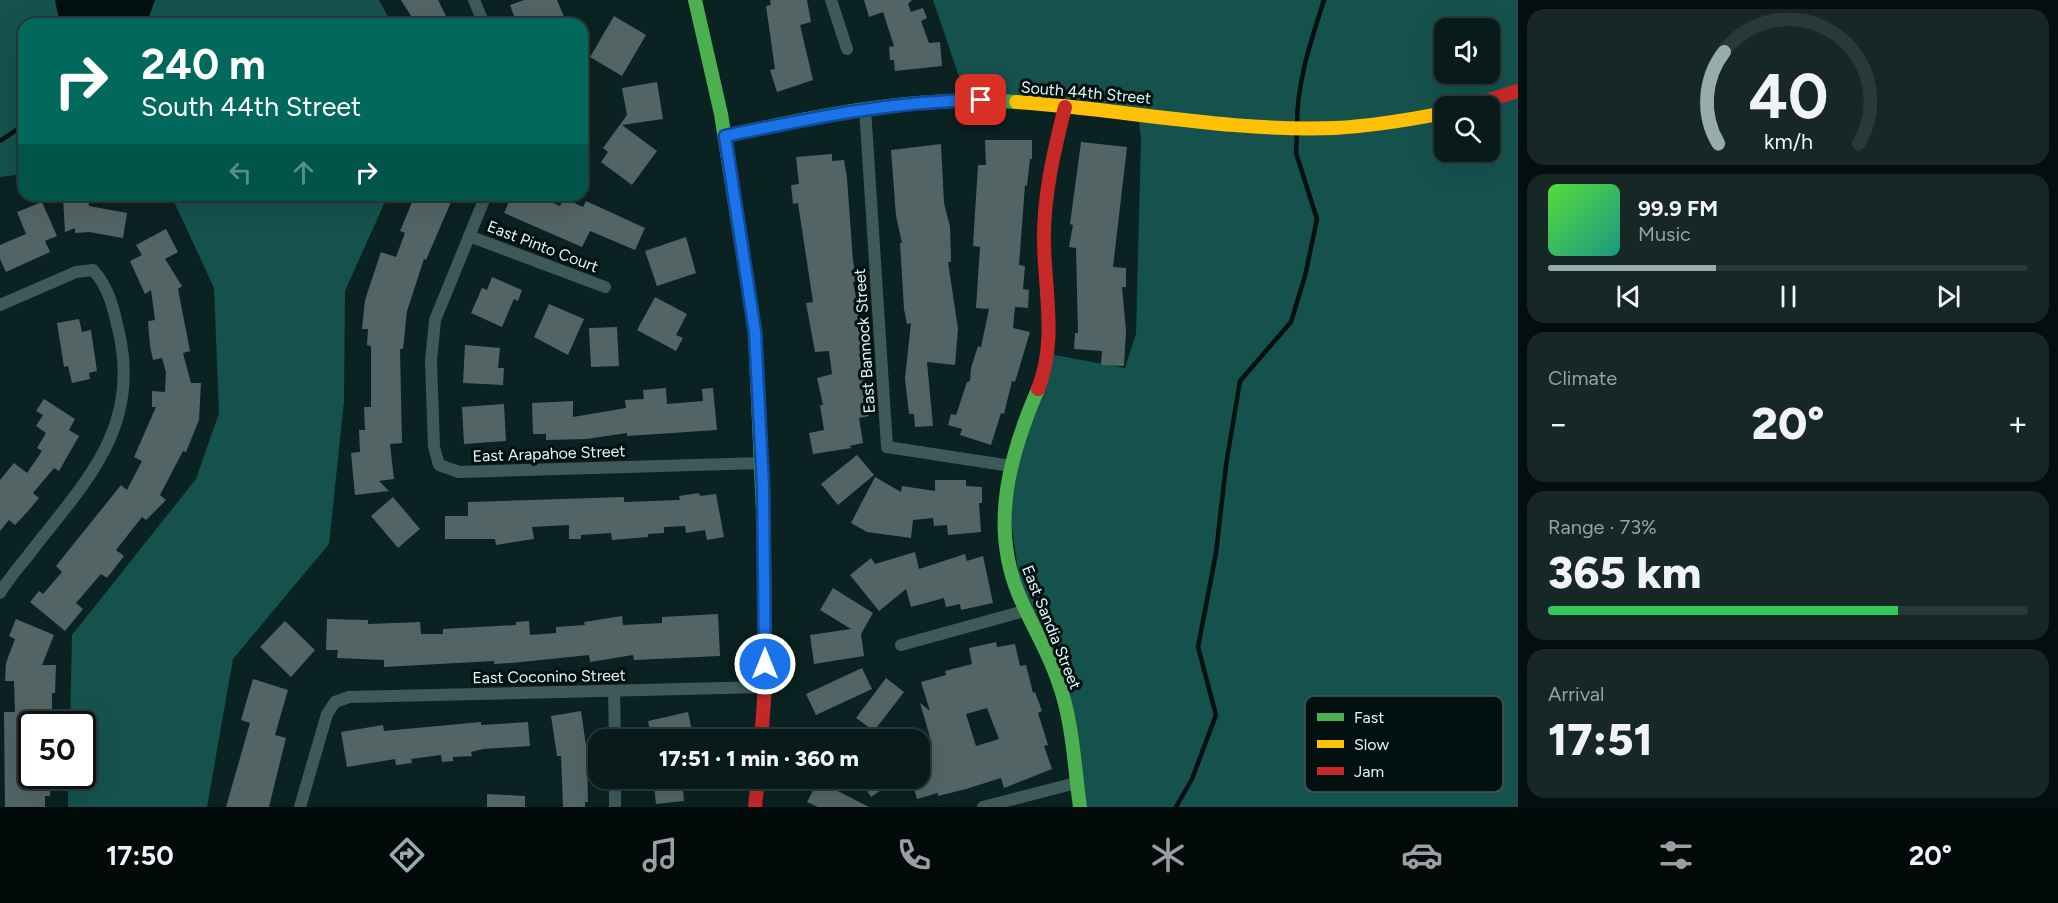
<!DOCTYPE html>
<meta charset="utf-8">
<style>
:root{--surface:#081a19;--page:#162726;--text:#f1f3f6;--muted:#98a1a2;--line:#293838;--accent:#96adab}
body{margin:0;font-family:Figtree,sans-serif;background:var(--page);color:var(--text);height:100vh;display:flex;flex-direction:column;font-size:22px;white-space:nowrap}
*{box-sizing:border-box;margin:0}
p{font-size:20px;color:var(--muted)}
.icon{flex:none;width:33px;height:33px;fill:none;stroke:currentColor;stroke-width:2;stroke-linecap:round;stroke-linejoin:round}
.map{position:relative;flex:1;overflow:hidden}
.details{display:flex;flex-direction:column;gap:9px;padding:9px;background:#040e0e;width:540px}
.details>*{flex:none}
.top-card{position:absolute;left:18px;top:18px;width:570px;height:183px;border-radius:18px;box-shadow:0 6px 24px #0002,0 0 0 2px var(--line);background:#00695c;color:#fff;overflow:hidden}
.buttons{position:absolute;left:1434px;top:18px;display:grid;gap:12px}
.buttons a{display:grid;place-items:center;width:66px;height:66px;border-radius:12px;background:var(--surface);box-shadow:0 6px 24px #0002,0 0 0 2px var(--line);font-size:30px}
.speed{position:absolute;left:18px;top:711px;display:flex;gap:12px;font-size:30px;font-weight:700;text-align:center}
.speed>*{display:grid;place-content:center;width:78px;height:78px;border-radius:50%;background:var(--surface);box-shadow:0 6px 24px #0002,0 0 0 2px var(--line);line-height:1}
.speed .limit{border:3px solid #111;border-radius:9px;background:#fff;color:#111}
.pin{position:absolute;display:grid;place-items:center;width:51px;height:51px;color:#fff;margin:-26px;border-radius:12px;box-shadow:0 3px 9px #0006}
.me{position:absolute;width:66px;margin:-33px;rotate:0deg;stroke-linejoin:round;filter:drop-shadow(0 0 4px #0008)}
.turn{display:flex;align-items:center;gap:21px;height:126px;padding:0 24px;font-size:27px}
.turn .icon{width:78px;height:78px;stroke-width:2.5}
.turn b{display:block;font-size:42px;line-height:51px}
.lanes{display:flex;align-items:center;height:57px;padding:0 24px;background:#0003;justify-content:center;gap:30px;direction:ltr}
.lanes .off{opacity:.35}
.big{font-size:45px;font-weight:800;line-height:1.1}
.details .card{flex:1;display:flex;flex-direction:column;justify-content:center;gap:9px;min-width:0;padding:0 21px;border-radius:18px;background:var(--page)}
.details .dial{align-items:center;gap:0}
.dial svg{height:156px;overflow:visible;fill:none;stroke:var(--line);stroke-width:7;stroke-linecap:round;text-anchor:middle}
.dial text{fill:var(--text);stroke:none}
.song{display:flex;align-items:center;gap:18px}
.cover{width:72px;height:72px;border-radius:9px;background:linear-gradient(135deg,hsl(110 70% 55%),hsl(170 70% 35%))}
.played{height:6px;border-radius:3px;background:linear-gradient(90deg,var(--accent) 35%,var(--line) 35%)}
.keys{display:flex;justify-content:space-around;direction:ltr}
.heat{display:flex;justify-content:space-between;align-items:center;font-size:33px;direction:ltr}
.charge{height:9px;border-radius:4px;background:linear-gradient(90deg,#34c759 73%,var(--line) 0)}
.trip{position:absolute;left:588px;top:729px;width:342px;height:60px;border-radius:18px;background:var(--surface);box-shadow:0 6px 24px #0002,0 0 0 2px var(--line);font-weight:800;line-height:60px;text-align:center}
.tab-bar{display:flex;height:96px;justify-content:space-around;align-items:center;background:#030a0a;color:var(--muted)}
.tab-bar .icon{width:42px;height:42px}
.tab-bar .on{color:var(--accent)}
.tab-bar b{font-size:27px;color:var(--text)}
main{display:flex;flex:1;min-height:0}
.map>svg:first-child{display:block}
</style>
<main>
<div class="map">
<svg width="1518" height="807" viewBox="0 0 1518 807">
<rect width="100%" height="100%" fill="#0a2221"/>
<g fill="#15524e" fill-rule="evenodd">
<path d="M0 0H379L392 24H24V174L0 177Z"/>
<path d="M933 0H1518V807H1080L1069 725 1024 611 1006 487 1049 354 1125 368 1136 334 1141 138 1138 113 967 100ZM1444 28H1490V74H1444ZM1444 106H1490V152H1444Z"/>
<path d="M171 195H388L345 291 344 402 329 544 233 659 207 807H68V776H82V724H70L72 635 196 479 219 413 214 288Z"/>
</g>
<path fill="#021110" d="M55 0H155L149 17 152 24H60Z"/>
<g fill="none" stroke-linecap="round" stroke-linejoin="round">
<g stroke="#021110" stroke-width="4.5">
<path d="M1297 125C1297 81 1311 41 1324 0"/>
<path d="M0 141 24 125"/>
<path d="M1176 807 1192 779 1216 715 1198 647 1216 553 1226 465 1240 381 1291 322 1305 276 1317 219 1296 153 1297 133"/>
</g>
</g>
<g fill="#526564" fill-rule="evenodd">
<path d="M401 0H438L450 24H416Z"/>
<path d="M524 0H557L564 17 547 24H517L510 5Z"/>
<path d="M770 0H807L811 22 800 25 813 80 777 92 770 70 775 69 766 6 771 5Z"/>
<path d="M864 0H912L908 4 911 12 923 8 927 18 921 21 929 43 940 42 942 66 895 71 894 60H890L889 47 894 46 883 12 869 17Z"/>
<path d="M614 16 646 35 622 76 590 57Z"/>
<path d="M657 82 663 119 622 125 657 151 632 185 601 162 608 152 603 148 627 115 622 88Z"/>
<path d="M985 140H1032V159H1030L1027 186 1025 185 1019 265 1025 266 1023 289 1029 290 1028 308 1015 307 1013 328 1030 332 1015 382 1012 381 1004 414 1001 413 991 445 960 435 962 429 948 425 951 414 956 415 967 382 970 381 971 368 978 346 981 347 989 309 976 308 980 247 973 246 978 165H986Z"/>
<path d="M1081 142 1127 147 1113 267 1126 268V287H1122L1126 331 1124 366 1101 365 1102 351 1074 349 1075 333H1078L1076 248 1069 247 1073 225 1070 224Z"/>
<path d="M941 144 944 203 950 227 951 262H948L958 329 955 365 927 362 933 426 915 427 914 414H909L905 378 911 323 907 324 904 309 900 243H902L896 216 891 150Z"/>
<path d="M832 154V161L844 160 847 178 853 261 857 281 853 282 860 316H858L863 353 859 354 866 385H864L869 416 859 418 863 443 849 446 852 448 813 454 809 433 824 430 820 405H823L817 378 832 374 829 351 815 352 806 303 813 302 798 203 793 204 791 185 799 184 796 157Z"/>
<path d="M415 195H454L426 260 424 259 407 311 403 349H400L402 443 390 444 394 479 379 481 389 491 355 495 351 453 360 452 359 430H365L364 407H371V346L367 345 368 329H362L365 300 381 252 396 257 405 233 400 231Z"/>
<path d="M512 195H536L560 206 564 198 583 207 586 201 645 228 635 250 590 231 582 247 504 213Z"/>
<path d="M88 196 89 206 127 213 123 238 89 232 75 233V228L65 232 63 197Z"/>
<path d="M42 202 57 236 45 241 50 252 6 272 0 259V245L26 234 17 212Z"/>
<path d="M166 229 178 252 165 259 182 286 178 289 190 351 183 353 191 383H201L199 420 186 452 183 451 160 495 166 500 146 520 142 517 116 550 124 556 107 578 101 574 76 603 83 609 65 631 30 602 39 591 43 594 62 572 56 566 121 485 127 490 142 461 134 457 156 407H152V391L165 392 166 372 162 358 153 360 150 346 148 321 155 320 151 290 145 294 130 261 142 255 136 245Z"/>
<path d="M686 237 696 273 657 286 645 251Z"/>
<path d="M492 277 522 290 518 301 514 299 502 327 471 313 482 288 487 290Z"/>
<path d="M655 297 687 314 676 335 683 338 676 351 637 330Z"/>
<path d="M549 304 584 319 568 355 534 337Z"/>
<path d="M79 319 82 332 91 330 97 371 89 373 90 379 72 383 68 366 64 367 57 323Z"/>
<path d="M617 327 619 366 591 367 589 328Z"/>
<path d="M465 345 500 348 498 368H504L503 385 463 383Z"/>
<path d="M666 388 667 404 703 401 702 389 713 388 717 430 627 436V433L587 439 546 440V434H533L532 403 573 401V417L626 408 625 400 644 399 643 390Z"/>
<path d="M44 399 75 419 69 430 79 436 59 471 54 468 33 493 39 498 29 510 15 525 9 520 0 531V480L14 463 27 473 42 451 37 448 46 433 36 426 43 415 36 411Z"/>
<path d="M504 404 506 441 464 444 462 407Z"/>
<path d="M857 455 874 475 838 505 821 484Z"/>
<path d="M875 477 901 492 902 486 935 491V480H966V486L982 487V503H979L981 532 948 535 947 525 934 526 933 518 913 520 911 538 867 532 851 523Z"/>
<path d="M699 493 700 496 716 494 724 537 707 540 705 530 686 533 685 526 664 527V533L648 534V537L612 540 611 533 581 535V539H569V525L532 527 534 539 496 545 495 539H445V516H468V502L624 497V502L680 500 679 496Z"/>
<path d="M393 497 420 529 398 548 371 516Z"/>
<path d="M915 552 919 569 965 554 967 561 983 556 993 603 961 610 960 604 946 607 944 598 911 607 906 589 879 611 850 575 871 558 875 564Z"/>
<path d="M833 588 873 613 861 634 864 656 814 664 810 635 851 629 820 610Z"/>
<path d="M718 614 720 656 634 660 633 655 590 662 589 655 512 663 494 664V661L384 667V660L337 658 338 650H326L327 619 368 620V624L420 622 421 634H443V629L516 625V622L529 621 530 635 556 633V627L585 625 584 622 622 616 623 625 662 623V617Z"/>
<path d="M16 619 54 635 42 665H56L55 693H52V724H32V776H50V796H45V807H5L4 712H15L14 681H5L6 663 15 639 9 636Z"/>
<path d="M285 621 315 650 291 677 260 647Z"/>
<path d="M996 642 997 647 1015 644 1020 666 1026 665 1033 693 1035 692 1042 711 1038 713 1048 745 1044 746 1052 769 1004 788 1001 778 966 789 938 796V793L917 799 911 778H920V749L932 744 920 703 930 711 921 682 946 675 945 671 972 664 969 648ZM987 708 999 739 976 746 966 714Z"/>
<path d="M862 668 872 689 816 715 806 694Z"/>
<path d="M886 678 904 692 874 731 856 718Z"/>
<path d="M253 679 288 690 275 735 286 738 269 807H226L250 723 241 720Z"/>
<path d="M581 711 587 752 588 802H585V807H563L561 756H557L551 716Z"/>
<path d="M688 712 694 740H652L648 721Z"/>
<path d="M481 722V725L528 722 530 746 483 749 471 752 472 756 453 757V761L442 762 441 755 411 759 412 763 396 765 395 759 347 767 341 732 383 725 384 731Z"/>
<path d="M653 778H682L684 801 656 804Z"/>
<path d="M859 778H899L871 797Z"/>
<path d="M818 781 869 807H818L807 802Z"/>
<path d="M487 794 525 796V807H487Z"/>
</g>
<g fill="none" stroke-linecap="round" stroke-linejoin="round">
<g stroke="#3d5a59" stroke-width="12">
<path d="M474 0 484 24"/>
<path d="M831 0 847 49"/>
<path d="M865 108 887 447 1011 466"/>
<path d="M486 195 435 320 431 361 434 447 439 465 459 472 762 463"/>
<path d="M469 236 605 287"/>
<path d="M0 305 76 272 93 270C109 287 114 310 119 333 141 429 84 483 30 553 20 566 8 579 0 593"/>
<path d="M901 645 1024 611"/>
<path d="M614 691 615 740"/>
<path d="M615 778V807"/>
<path d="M300 807 327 714 335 702 349 697 765 687"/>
<path d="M983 807 1076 783"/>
</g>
<g stroke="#4caf50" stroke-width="14">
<path d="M695 0 721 114 755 332 764 534"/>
<path d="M725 136C821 115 917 95 1016 102"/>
<path d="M1038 389C1010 454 990 524 1018 593 1030 623 1048 650 1058 681 1073 721 1074 765 1080 807"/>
</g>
<path stroke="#ffc107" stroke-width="14" d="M1016 102C1122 109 1229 132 1335 128 1372 126 1408 120 1444 113"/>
<g stroke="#c62828" stroke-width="14">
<path d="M1470 106 1518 91"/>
<path d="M1038 389C1057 341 1045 294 1044 243 1043 197 1054 151 1065 107"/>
<path d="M761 740 765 687 764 534"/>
<path d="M755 807 758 778"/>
</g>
</g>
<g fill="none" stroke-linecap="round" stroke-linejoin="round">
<g stroke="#114b97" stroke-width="15">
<path id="route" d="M765 664 763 486 755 332 725 136C811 118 892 101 981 100"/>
</g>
<use href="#route" stroke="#1a73e8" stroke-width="10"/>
</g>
<g text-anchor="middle" stroke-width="6" stroke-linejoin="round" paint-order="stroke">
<g font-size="16" fill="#e1f8f6" stroke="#021110">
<text transform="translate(1086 92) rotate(5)" y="6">South 44th Street</text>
<text transform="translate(543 246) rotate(21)" y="6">East Pinto Court</text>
<text transform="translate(864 341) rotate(-94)" y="6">East Bannock Street</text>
<text transform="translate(549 453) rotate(-2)" y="6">East Arapahoe Street</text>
<text transform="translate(1052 627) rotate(68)" y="6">East Sandia Street</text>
<text transform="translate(549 676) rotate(-1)" y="6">East Coconino Street</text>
</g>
</g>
<rect x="1305" y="696" width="198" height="96" rx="9" fill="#021110" stroke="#455655" stroke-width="1.5"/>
<rect x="1317" y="713" width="27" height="8" fill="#4caf50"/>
<rect x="1317" y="740" width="27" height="8" fill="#ffc107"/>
<rect x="1317" y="767" width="27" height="8" fill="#c62828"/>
<g font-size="16" fill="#e1f8f6">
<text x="1354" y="723">Fast</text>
<text x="1354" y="750">Slow</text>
<text x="1354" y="777">Jam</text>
</g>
</svg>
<div class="buttons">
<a><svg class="icon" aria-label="sound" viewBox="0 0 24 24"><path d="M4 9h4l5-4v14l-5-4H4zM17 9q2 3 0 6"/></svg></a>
<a><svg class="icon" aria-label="search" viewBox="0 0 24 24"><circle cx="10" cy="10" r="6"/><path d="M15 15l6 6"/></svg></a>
</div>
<div class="speed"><div class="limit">50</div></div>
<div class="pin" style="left:981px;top:100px;background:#d93025"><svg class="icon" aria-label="arrive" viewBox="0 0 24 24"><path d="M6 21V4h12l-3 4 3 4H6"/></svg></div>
<svg class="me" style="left:765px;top:664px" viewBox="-20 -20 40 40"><circle r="17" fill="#1a73e8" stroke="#fff" stroke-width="3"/><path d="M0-11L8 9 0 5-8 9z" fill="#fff"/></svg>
<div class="trip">17:51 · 1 min · 360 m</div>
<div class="top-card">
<div class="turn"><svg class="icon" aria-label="right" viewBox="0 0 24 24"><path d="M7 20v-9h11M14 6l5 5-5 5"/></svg><div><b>240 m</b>South 44th Street</div></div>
<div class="lanes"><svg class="icon off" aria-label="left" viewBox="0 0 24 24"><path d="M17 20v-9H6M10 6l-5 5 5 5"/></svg><svg class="icon off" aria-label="ahead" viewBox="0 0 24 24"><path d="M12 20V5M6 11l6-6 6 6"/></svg><svg class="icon" aria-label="right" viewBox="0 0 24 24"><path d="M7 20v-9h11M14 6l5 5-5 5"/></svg></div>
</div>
</div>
<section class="details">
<div class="card dial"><svg viewBox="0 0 100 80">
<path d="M14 69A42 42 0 1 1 86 69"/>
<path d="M14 69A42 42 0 0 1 17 22" stroke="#96adab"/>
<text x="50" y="56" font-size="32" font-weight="700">40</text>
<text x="50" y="72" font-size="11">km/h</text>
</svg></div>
<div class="card">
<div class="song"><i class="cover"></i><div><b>99.9 FM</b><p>Music</p></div></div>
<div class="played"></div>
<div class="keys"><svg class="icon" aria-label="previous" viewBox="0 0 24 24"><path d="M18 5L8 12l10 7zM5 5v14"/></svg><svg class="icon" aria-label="pause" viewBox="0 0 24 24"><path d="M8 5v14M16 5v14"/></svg><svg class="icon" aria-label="next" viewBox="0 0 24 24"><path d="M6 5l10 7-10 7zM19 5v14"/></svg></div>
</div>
<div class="card"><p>Climate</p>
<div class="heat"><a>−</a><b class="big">20°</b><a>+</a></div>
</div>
<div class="card"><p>Range · 73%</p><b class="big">365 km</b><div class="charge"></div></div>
<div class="card"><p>Arrival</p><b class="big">17:51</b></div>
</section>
</main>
<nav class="tab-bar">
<b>17:50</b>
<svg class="icon on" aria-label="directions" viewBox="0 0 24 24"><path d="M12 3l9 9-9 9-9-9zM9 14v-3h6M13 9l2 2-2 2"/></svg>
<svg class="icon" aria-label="music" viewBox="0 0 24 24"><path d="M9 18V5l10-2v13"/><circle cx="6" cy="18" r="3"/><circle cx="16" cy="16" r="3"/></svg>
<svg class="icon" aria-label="phone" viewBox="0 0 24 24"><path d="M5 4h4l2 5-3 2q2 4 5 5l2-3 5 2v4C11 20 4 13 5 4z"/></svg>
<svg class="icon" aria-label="climate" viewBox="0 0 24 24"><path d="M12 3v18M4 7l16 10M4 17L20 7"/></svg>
<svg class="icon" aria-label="car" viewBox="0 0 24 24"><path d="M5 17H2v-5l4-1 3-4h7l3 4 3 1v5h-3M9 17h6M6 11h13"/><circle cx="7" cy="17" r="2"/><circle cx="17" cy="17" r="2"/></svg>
<svg class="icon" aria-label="filters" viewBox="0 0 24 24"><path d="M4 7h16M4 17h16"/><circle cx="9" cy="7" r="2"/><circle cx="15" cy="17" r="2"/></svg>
<b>20°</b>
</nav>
